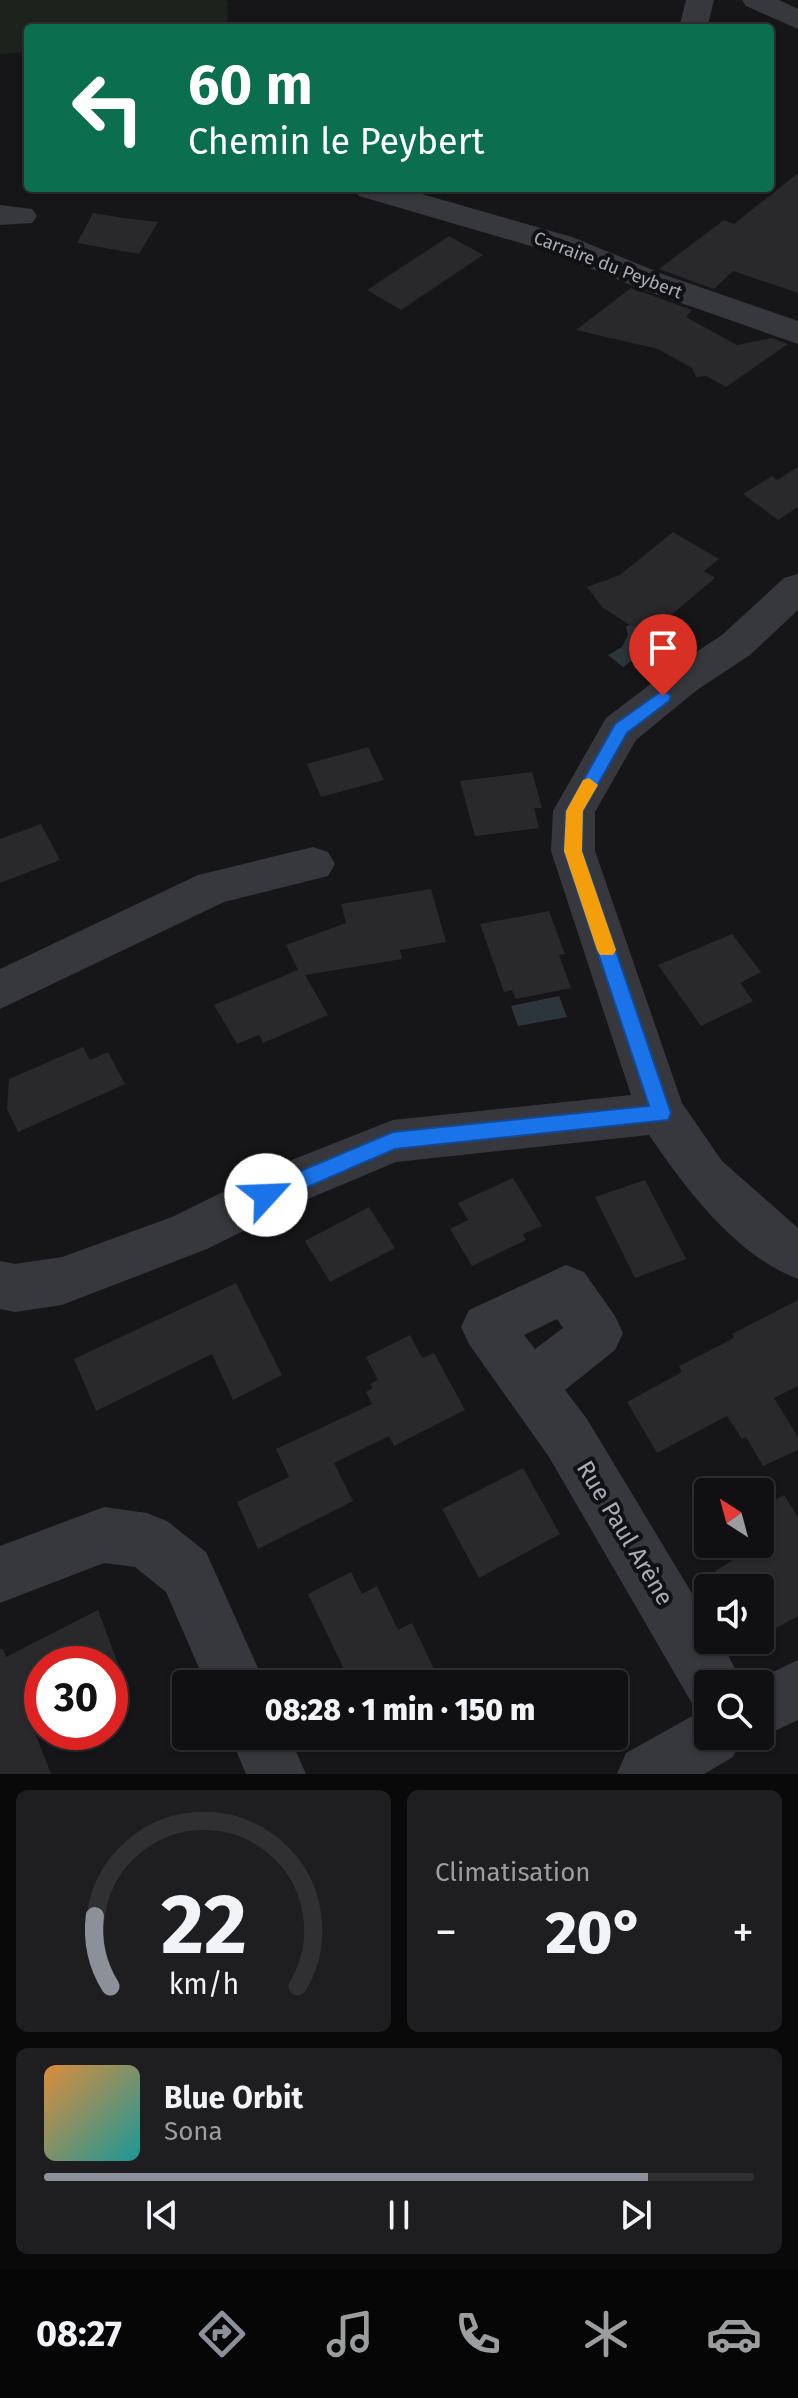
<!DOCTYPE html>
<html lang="fr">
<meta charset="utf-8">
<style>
:root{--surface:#101012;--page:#1e1e20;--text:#f1f3f6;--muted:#9c9d9f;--line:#303032;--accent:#8c9099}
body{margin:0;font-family:"Fira Sans",sans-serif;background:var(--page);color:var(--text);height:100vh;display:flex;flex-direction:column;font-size:30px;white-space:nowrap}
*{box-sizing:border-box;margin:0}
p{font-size:26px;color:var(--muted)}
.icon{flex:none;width:44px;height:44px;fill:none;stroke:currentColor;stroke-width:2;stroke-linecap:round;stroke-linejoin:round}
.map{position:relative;height:1774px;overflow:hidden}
.drawer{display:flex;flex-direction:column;gap:16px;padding:16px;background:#09090a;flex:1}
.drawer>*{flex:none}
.hud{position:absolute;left:24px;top:24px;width:750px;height:168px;border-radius:8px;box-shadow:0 2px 6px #0004,0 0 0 2px var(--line);background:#0b6e4f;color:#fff;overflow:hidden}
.needle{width:52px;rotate:324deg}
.controls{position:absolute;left:694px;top:1478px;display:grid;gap:16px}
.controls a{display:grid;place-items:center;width:80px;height:80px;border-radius:8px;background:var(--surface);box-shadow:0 2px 6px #0004,0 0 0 2px var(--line);font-size:40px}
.speed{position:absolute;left:24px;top:1646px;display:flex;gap:16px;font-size:40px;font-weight:700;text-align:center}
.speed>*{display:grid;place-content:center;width:104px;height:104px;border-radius:50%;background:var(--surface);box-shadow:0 2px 6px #0004,0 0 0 2px var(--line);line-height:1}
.speed .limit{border:12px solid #d22;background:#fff;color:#111}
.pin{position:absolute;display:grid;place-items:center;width:68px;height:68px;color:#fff;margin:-82px -34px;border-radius:50% 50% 50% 0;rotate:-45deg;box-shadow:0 0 8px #0007}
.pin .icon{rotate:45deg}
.me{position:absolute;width:88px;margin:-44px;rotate:65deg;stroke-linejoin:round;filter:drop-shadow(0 0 6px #0008)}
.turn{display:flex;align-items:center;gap:28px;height:168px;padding:0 32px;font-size:36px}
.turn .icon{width:104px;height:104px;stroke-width:2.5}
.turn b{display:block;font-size:56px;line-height:68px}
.big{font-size:60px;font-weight:800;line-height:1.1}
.drawer .widget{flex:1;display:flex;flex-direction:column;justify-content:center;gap:12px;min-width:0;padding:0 28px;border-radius:12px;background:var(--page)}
.drawer .dial{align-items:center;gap:0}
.dial svg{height:208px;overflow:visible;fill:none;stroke:var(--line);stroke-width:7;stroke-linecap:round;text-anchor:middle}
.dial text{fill:var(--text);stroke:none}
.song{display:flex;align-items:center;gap:24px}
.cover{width:96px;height:96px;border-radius:12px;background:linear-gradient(135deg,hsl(30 70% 55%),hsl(180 70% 35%))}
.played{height:8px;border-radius:4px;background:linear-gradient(90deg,var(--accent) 85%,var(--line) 85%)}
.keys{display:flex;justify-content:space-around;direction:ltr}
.heat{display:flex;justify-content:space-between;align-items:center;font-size:44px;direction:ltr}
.drawer .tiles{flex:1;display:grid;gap:16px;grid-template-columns:1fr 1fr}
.widget:last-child{grid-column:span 2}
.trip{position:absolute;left:172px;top:1670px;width:456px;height:80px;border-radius:8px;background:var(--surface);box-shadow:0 2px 6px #0004,0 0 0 2px var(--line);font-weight:800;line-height:80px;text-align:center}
.dock{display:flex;height:128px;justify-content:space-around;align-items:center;background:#060607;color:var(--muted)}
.dock .icon{width:56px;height:56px}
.dock .on{color:var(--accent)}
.dock b{font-size:36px;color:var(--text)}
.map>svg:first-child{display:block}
</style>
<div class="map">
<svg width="798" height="1774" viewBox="0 0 798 1774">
<rect width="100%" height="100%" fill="#161618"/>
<path fill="#1c231d" d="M0 0H224L228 1 227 28H28V52L0 54Z"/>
<g fill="#2c353c">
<path d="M643 623 653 646 623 667 608 655 622 647 628 635 626 626Z"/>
<path d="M559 996 567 1017 518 1026 511 1006Z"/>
</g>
<g fill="#29292c">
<path d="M798 173V293L733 271 714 289 659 269 724 220 734 224Z"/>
<path d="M93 213 123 218 158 222 139 254 77 243Z"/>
<path d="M449 236 483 255 401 310 367 290Z"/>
<path d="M631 288 692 310 686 317 737 345 772 338 788 344 726 387 706 376 696 377 692 368 658 349 576 330Z"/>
<path d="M798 467V507L778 520 743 494 772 476 777 480Z"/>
<path d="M673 532 719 559 704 571 715 578 646 636 602 607 587 587 620 575Z"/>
<path d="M368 747 384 780 321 797 307 764Z"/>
<path d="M532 772 542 808H534L539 828 475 836 460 781Z"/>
<path d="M41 824 60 860 0 883V839Z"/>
<path d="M431 889 446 942 400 950 402 959 305 975 328 1015 263 1043 259 1035 237 1044 214 1005 298 970 286 945 346 923 341 904Z"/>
<path d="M549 911 565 954 559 955 571 988 516 999 512 990 504 992 480 924Z"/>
<path d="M732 934 761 972 740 983 753 1001 701 1026 658 965Z"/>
<path d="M83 1047 90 1060 108 1052 125 1084 18 1132 7 1109 9 1079Z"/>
<path d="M513 1178 542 1226 523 1234 526 1240 472 1266 450 1229 468 1220 458 1203Z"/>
<path d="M645 1180 686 1259 635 1278 595 1197Z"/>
<path d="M369 1207 395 1248 330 1282 305 1241Z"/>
<path d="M236 1283 282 1375 233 1400 212 1354 96 1411 74 1359Z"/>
<path d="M798 1300V1386L774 1398 798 1437V1450L763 1466 746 1437 742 1439 727 1416 657 1453 627 1402 682 1372 679 1366 734 1338 732 1334Z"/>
<path d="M410 1335 422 1358 434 1353 465 1410 394 1446 389 1436 334 1463 353 1501 258 1549 237 1502 289 1477 276 1449 372 1404 366 1392 373 1388 370 1384 378 1380 366 1357Z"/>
<path d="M523 1468 560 1534 479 1578 442 1509Z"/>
<path d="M784 1495 798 1517V1616L760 1637V1588H725L715 1571 732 1561 726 1551 738 1544H760V1507Z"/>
<path d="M351 1572 362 1594 377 1586 398 1630 412 1623 436 1673 416 1684H351L308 1594Z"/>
<path d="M98 1610 118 1664H42V1704L27 1712 51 1774H0V1649H3L6 1657Z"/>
</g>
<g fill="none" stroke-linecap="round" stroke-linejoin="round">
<g fill="#37383d" fill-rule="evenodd">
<path d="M686 0H714L707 28H679Z"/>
<path d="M742 0H779L798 9V29L746 6Z"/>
<path d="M401 188 572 237 665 275 798 321V344L641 289 548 251 359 196 354 189Z"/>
<path d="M0 205 32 209 37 216 32 223 0 225Z"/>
<path d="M798 574V610L750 655 697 690 636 740 595 812V851L682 1103 722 1161 798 1228V1279C735 1255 686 1189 649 1135L396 1162 308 1199 207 1249 62 1305 15 1312 0 1309V1261L15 1264 62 1257 172 1217 274 1167 393 1120 631 1095 551 851 553 811 606 718 669 670 722 635 784 578Z"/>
<path d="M313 847 328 852 335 864 328 876 224 902 0 1009V969L198 875Z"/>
<path d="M566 1265 584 1272 615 1316 623 1333 615 1350 565 1390 587 1419 708 1620V1640H720L743 1684H708V1736H741L733 1757 704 1774H617L626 1753 705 1709 693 1705 549 1457 469 1344 461 1327 469 1310ZM557 1319 563 1328 535 1349 524 1335Z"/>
<path d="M104 1507 147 1513 167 1521 206 1552 265 1684H206L166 1592 135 1567 104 1563 0 1603V1546Z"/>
<path d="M798 1660V1720L760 1738 755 1736H760V1684H748Z"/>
<path d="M230 1736H289L306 1774H246Z"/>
</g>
</g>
<path fill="#1a73e8" stroke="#114b97" stroke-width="2" d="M663 690 671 696 669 701 627 733 583 811 582 851 671 1113 668 1120 395 1149 273 1202 266 1204 258 1202 255 1195 258 1189 393 1132 649 1106 564 851 566 811 615 724Z"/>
<path fill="#f59e0b" d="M589 778 598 785 583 811 582 851 616 950 613 955H600L597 950 564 851 566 811 583 780Z"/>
<g text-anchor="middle" stroke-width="8" stroke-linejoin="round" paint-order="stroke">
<g font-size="18" fill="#a8adb8" stroke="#111113">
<text transform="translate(608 265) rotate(21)" y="6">Carraire du Peybert</text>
</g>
<g font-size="24" fill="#a8adb8" stroke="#111113">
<text transform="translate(625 1533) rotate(59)" y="8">Rue Paul Arène</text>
</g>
</g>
</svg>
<div class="controls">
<a><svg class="needle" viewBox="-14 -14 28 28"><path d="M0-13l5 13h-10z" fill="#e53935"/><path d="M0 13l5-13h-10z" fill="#9c9d9f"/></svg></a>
<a><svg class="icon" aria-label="sound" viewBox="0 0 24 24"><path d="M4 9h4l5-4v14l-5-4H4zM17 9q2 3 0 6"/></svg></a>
<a><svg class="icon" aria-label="search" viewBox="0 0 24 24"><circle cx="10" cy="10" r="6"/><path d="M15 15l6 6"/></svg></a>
</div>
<div class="speed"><div class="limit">30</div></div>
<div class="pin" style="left:663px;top:696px;background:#d93025"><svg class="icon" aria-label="arrive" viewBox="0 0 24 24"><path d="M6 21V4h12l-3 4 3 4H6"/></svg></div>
<svg class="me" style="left:266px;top:1195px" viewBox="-20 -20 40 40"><circle r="19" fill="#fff"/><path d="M0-13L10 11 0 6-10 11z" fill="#1a73e8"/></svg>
<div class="trip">08:28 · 1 min · 150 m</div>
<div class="hud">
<div class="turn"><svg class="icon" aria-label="left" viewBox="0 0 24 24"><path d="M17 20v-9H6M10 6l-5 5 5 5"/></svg><div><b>60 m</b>Chemin le Peybert</div></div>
</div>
</div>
<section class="drawer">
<div class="tiles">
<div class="widget dial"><svg viewBox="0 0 100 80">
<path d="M14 69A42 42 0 1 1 86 69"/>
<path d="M14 69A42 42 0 0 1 8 42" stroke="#8c9099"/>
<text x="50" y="56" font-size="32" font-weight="700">22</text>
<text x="50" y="72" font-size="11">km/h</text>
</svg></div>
<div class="widget"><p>Climatisation</p>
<div class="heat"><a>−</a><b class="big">20°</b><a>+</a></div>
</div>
<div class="widget">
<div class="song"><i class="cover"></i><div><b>Blue Orbit</b><p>Sona</p></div></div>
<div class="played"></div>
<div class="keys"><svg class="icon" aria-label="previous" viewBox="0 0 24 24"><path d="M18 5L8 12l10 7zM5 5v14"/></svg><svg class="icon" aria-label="pause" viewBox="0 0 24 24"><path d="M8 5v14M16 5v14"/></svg><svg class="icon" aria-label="next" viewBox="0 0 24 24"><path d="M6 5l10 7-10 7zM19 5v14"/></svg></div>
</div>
</div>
</section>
<nav class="dock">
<b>08:27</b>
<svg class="icon on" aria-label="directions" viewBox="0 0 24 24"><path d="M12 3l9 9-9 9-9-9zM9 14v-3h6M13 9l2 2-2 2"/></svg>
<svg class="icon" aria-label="music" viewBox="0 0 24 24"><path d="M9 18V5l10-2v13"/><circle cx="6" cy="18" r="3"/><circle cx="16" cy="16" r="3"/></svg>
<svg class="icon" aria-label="phone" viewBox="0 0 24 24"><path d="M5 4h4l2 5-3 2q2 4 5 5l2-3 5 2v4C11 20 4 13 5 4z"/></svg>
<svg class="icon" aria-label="climate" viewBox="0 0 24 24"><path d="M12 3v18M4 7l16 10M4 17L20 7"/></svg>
<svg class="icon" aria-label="car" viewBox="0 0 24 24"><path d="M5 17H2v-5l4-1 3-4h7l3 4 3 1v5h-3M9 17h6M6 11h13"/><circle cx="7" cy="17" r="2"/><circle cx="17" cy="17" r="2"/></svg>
</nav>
